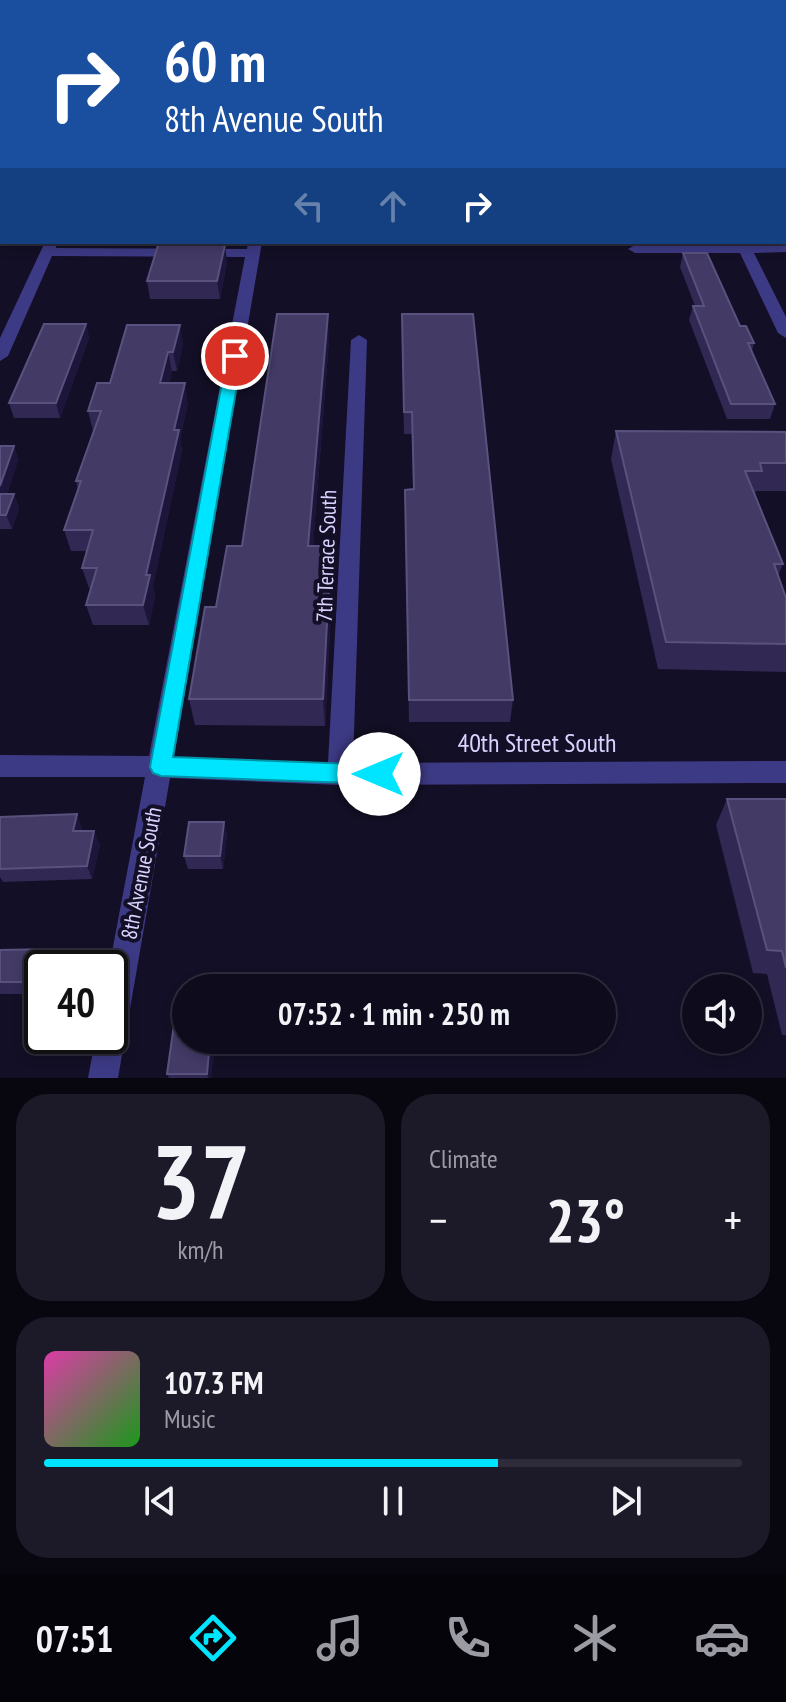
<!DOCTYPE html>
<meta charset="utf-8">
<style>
:root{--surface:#0e0b1c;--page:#1c1929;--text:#f1f3f6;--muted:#9b9ba3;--line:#2e2b3b;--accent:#00e5ff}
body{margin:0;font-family:"PT Sans Narrow",sans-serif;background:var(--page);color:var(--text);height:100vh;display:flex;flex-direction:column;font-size:30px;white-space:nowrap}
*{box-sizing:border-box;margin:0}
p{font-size:26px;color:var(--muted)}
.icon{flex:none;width:44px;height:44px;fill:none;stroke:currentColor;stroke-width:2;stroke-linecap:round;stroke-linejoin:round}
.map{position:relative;height:1078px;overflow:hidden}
.side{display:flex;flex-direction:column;gap:16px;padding:16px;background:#08060f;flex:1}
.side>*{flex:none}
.guide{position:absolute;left:0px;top:0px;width:786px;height:244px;box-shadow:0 4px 12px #0003,0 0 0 2px var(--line);background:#1a4fa0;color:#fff;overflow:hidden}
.tools{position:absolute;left:682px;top:974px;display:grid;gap:16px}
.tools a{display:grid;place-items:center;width:80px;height:80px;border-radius:50%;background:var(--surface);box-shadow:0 4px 12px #0003,0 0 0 2px var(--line);font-size:40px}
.speed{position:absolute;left:24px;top:950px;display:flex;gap:16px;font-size:40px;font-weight:700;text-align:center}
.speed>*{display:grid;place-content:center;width:104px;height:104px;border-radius:50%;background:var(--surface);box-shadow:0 4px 12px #0003,0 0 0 2px var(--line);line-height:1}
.speed .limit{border:4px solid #111;border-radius:12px;background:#fff;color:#111}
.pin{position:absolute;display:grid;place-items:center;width:68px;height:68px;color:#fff;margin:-34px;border:4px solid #fff;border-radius:50%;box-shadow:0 2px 8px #0007}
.me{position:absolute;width:88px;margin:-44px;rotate:270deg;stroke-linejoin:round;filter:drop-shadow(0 0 6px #0008)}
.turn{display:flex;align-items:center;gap:28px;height:168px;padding:0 32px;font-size:36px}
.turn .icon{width:104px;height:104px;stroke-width:2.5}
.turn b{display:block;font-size:56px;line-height:68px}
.lanes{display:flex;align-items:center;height:76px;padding:0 32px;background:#0003;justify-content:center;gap:40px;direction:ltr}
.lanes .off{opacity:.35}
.big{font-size:60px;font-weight:600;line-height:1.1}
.side .widget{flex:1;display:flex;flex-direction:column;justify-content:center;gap:12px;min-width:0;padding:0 28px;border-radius:32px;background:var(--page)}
.side .dial{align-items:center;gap:0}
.dial b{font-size:104px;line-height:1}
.song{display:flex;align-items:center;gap:24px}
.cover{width:96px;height:96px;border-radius:12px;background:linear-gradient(135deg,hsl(320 70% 55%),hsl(120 70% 35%))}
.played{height:8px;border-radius:4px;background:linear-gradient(90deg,var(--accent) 65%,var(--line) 65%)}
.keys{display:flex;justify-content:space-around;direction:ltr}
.heat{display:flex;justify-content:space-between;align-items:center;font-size:44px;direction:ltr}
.side .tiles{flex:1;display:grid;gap:16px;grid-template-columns:1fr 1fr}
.widget:last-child{grid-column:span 2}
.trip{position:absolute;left:172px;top:974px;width:444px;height:80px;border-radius:40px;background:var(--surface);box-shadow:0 4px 12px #0003,0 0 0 2px var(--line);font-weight:600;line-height:80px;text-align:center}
.menu{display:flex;height:128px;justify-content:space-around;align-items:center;background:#06040b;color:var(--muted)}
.menu .icon{width:56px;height:56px}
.menu .on{color:var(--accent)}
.menu b{font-size:36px;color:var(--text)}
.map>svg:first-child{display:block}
</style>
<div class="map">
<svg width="786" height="1078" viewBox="0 0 786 1078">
<rect width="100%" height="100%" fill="#130f26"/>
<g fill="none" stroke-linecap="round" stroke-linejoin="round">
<g fill="#3d3a85" fill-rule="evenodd">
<rect x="19" y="0" width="10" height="2"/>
<rect x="157" y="0" width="10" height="2"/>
<path d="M293 0H303L304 2H294Z"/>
<path d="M620 0H630L631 2H621Z"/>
<path d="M765 0H775L777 2H767Z"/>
<path d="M784 14 786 15V23L784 22Z"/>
<path d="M0 37H2L0 46Z"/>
<rect x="784" y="116" width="2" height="8"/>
<path d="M248 242H262L174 757 328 763 351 340 359 335 367 340 353 763 786 761V783L340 785 170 778 118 1078H88L96 1036H110L109 968 145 777H0V755L149 756 245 257 52 256 8 356 0 361V338L45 242H57L56 248 247 249Z"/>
<path d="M735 242 786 244V252L754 253 786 317V338L778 333 740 253H635L628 249 635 245Z"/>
</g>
</g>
<g fill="#312854">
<path d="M784 41 786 44V107H784Z"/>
<path d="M784 153 786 157V178H784Z"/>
<path d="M784 185 786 188V234H784Z"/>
<path d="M159 242H222V245L227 262 220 299H150L147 281Z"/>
<path d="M683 253 754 343 752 351 775 404 770 419H727L689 320 693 306H695L680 267Z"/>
<path d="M86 324 89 338 60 418H14L9 403Z"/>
<path d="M402 336 513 700 510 722H409L405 490 413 489 412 434H404Z"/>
<path d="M329 340 313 546 333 573 325 726 195 725 189 699 216 607Z"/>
<path d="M183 344 177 371H172L169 383 188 403 180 439 182 450 153 586 155 596 149 625H93L86 605 91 588H89L82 568 88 551H71L64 530 78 489 76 481 94 431H93L88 411 110 383Z"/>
<path d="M616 431 786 432V491H756L755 494 783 564 778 576 786 598V672L658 669 611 459Z"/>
<path d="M0 446H14L18 460 7 494H14L19 509 12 529H0Z"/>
<path d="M727 799H786V1035H782L767 974 753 973 716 825Z"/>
<path d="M0 817 82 828V831L100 844 92 879 3 882 0 877Z"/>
<path d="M224 822 227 835 223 869H188L184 856Z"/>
<path d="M0 950 57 961 56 968H42V994H0Z"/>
<path d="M176 1010 211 1078H169L167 1074Z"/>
</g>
<g fill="#1d163a">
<path d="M225 245 227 262 220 299 217 281Z"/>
<path d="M328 314 329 340 311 573 308 546Z"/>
<path d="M86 324 89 338 60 418 56 403Z"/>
<path d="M180 325 183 344 177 371 173 352Z"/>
<path d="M168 352 172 371 164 403 160 383Z"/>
<path d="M185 383 188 403 180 439 182 450 153 586 155 596 149 625 143 605 146 575 174 430Z"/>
<path d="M14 446 18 460 3 509 0 502V486Z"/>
<path d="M14 494 19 509 12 529 6 515Z"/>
<path d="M331 546 333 573 325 726 323 699Z"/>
<path d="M77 814 82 828 78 844 73 831Z"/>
<path d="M224 822 227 835 223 869 220 856Z"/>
<path d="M94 831 100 844 92 879 87 866Z"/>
<path d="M50 949 57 961 56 968H46Z"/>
<path d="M210 1040H216L211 1078H208L207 1074Z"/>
</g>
<g fill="#433a66" stroke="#5a527e" stroke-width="2">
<path d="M49 0H70L69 2H48Z"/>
<path d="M121 0H142L141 2H120Z"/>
<path d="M569 0H599L600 2H570Z"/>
<path d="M659 0H753L755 2H660Z"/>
<path d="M784 41 786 44V94L784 91Z"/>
<path d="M2 71V101H0V74Z"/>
<path d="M2 119V139H0V120Z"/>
<path d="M784 153 786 157V165H784Z"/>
<path d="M784 185 786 188V218L784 215Z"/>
<path d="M159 242H216L215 245H225L217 281H147Z"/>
<path d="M683 253H707L740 326H746L754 343H748L775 404H731L693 306H704Z"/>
<path d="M277 314H328L308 546H331L323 699H189L205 607H216L227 546H242Z"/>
<path d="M402 314H473L513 700H409L405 490 414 489 412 412H404Z"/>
<path d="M44 324H86L56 403H9Z"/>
<path d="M127 325H180L173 352H168L160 383H185L174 430H179L146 575H150L143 605H86L97 568H82L93 530H64L81 481H76L101 411H88L97 383H110Z"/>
<path d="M616 431 786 432V463H760L762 471H745L783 564H774L786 598V644L666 642Z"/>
<path d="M0 446H14L0 486Z"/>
<path d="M0 494H14L6 515H0Z"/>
<path d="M727 799H786V968L782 951 767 950Z"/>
<path d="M77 814 73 831H94L87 866 0 869V817Z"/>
<path d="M189 822H224L220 856H184Z"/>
<path d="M50 949 46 968H42V982H0V950Z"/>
<path d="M176 1010H186V1040H210L207 1074H167Z"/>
</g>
<path fill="#00e5ff" stroke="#0095a6" stroke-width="2" d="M235 351 242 356 173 757 379 765 387 768 390 774 387 781 379 784 161 776 153 773 150 767 227 356Z"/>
<g text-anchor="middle" stroke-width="8" stroke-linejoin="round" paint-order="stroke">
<g font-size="22" fill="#d9d4ff" stroke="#130f26">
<text transform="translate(326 556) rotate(-88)" y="8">7th Terrace South</text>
<text transform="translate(141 873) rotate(-79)" y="8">8th Avenue South</text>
</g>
<g font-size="26" fill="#d9d4ff" stroke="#130f26">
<text x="537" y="752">40th Street South</text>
</g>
</g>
</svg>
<div class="tools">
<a><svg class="icon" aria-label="sound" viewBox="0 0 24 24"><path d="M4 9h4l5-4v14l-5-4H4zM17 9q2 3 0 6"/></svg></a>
</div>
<div class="speed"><div class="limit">40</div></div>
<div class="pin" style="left:235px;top:356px;background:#d93025"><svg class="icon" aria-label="arrive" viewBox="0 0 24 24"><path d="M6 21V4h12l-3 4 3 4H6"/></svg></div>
<svg class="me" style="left:379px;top:774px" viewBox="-20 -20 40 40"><circle r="19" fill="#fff"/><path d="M0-13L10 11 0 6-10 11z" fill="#00e5ff"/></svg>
<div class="trip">07:52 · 1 min · 250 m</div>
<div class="guide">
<div class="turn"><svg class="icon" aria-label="right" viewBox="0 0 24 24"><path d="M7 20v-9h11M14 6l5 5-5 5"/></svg><div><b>60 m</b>8th Avenue South</div></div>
<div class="lanes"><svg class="icon off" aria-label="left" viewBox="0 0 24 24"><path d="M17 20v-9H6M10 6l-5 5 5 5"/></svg><svg class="icon off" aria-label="ahead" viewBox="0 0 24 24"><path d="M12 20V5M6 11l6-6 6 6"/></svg><svg class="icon" aria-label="right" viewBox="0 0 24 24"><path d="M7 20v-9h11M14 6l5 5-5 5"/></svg></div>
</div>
</div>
<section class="side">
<div class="tiles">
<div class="widget dial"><b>37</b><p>km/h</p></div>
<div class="widget"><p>Climate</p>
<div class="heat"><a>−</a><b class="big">23°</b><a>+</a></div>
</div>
<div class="widget">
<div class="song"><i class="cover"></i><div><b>107.3 FM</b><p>Music</p></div></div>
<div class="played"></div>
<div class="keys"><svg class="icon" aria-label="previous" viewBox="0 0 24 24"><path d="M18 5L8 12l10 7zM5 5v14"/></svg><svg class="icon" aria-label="pause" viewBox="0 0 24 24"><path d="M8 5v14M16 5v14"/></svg><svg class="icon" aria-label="next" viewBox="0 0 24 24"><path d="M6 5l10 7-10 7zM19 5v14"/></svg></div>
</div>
</div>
</section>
<nav class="menu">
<b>07:51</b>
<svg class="icon on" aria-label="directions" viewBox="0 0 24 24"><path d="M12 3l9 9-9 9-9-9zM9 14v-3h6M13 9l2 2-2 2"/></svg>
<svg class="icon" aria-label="music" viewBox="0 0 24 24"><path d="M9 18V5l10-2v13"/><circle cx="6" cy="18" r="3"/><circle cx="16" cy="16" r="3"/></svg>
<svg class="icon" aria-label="phone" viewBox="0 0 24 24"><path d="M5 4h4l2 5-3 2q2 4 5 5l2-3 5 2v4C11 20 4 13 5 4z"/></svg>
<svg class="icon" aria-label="climate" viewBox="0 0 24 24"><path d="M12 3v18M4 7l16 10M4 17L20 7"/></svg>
<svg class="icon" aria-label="car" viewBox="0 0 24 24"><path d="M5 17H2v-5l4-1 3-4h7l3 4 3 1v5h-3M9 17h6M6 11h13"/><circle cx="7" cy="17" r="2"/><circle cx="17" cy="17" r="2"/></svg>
</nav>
